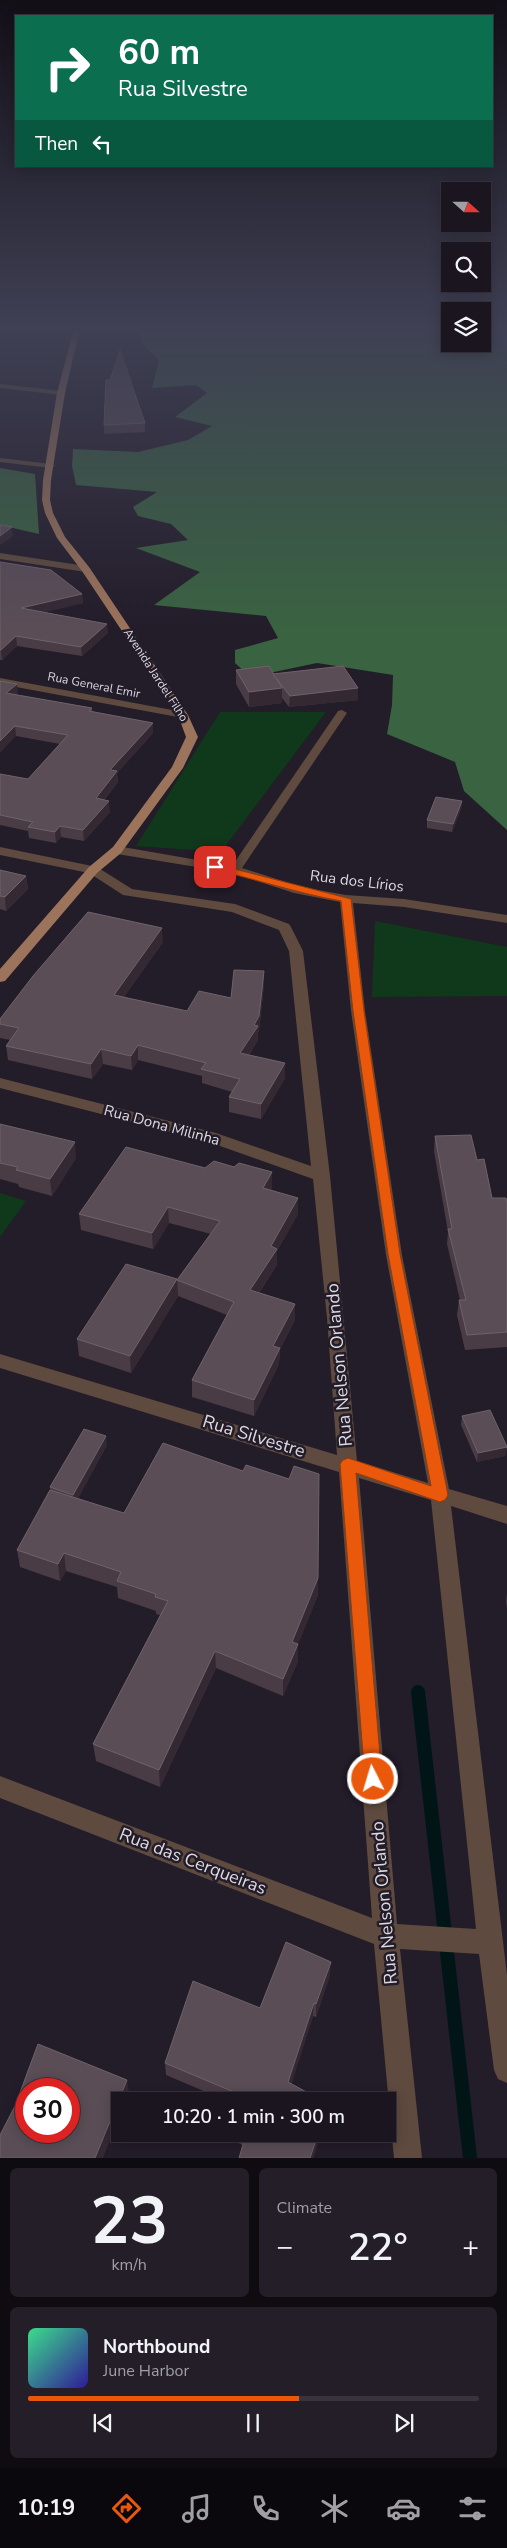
<!DOCTYPE html>
<meta charset="utf-8">
<style>
:root{--surface:#1a151f;--page:#231e28;--text:#f1f3f6;--muted:#9f9fa4;--line:#38343d;--accent:#ea580c}
body{margin:0;font-family:"Nunito Sans",sans-serif;background:var(--page);color:var(--text);height:100vh;display:flex;flex-direction:column;font-size:19px;white-space:nowrap}
*{box-sizing:border-box;margin:0}
p{font-size:16px;color:var(--muted)}
.icon{flex:none;width:28px;height:28px;fill:none;stroke:currentColor;stroke-width:2;stroke-linecap:round;stroke-linejoin:round}
.map{position:relative;height:2158px;overflow:hidden}
.drawer{display:flex;flex-direction:column;gap:10px;padding:10px;background:#0e0c11;flex:1}
.drawer>*{flex:none}
.banner{position:absolute;left:15px;top:15px;width:478px;height:152px;border-radius:0px;box-shadow:0 2px 12px #0003,0 0 0 1px var(--line);background:#0b6e4f;color:#fff;overflow:hidden}
.needle{width:32px;rotate:111deg}
.controls{position:absolute;left:441px;top:182px;display:grid;gap:10px}
.controls a{display:grid;place-items:center;width:50px;height:50px;border-radius:0px;background:var(--surface);box-shadow:0 2px 12px #0003,0 0 0 1px var(--line);font-size:25px}
.speed{position:absolute;left:15px;top:2078px;display:flex;gap:10px;font-size:25px;font-weight:700;text-align:center}
.speed>*{display:grid;place-content:center;width:65px;height:65px;border-radius:50%;background:var(--surface);box-shadow:0 2px 12px #0003,0 0 0 1px var(--line);line-height:1}
.speed .limit{border:8px solid #d22;background:#fff;color:#111}
.pin{position:absolute;display:grid;place-items:center;width:42px;height:42px;color:#fff;margin:-21px;border-radius:10px;box-shadow:0 2px 8px #0006}
.me{position:absolute;width:55px;margin:-28px;rotate:355deg;stroke-linejoin:round;filter:drop-shadow(0 0 4px #0008)}
.turn{display:flex;align-items:center;gap:18px;height:105px;padding:0 20px;font-size:22px}
.turn .icon{width:65px;height:65px;stroke-width:2.5}
.turn b{display:block;font-size:35px;line-height:42px}
.then{display:flex;align-items:center;height:48px;padding:0 20px;background:#0003;gap:10px;font-size:19px}
.big{font-size:38px;font-weight:600;line-height:1.1}
.drawer .widget{flex:1;display:flex;flex-direction:column;justify-content:center;gap:8px;min-width:0;padding:0 18px;border-radius:8px;background:var(--page)}
.drawer .dial{align-items:center;gap:0}
.dial b{font-size:65px;line-height:1}
.song{display:flex;align-items:center;gap:15px}
.cover{width:60px;height:60px;border-radius:8px;background:linear-gradient(135deg,hsl(150 70% 55%),hsl(250 70% 35%))}
.played{height:5px;border-radius:2px;background:linear-gradient(90deg,var(--accent) 60%,var(--line) 60%)}
.keys{display:flex;justify-content:space-around;direction:ltr}
.heat{display:flex;justify-content:space-between;align-items:center;font-size:28px;direction:ltr}
.drawer .tiles{flex:1;display:grid;gap:10px;grid-template-columns:1fr 1fr}
.widget:last-child{grid-column:span 2}
.trip{position:absolute;left:111px;top:2092px;width:285px;height:50px;border-radius:0px;background:var(--surface);box-shadow:0 2px 12px #0003,0 0 0 1px var(--line);font-weight:600;line-height:50px;text-align:center}
.menu{display:flex;height:80px;justify-content:space-around;align-items:center;background:#0a080c;color:var(--muted)}
.menu .icon{width:35px;height:35px}
.menu .active{color:var(--accent)}
.menu b{font-size:22px;color:var(--text)}
.map>svg:first-child{display:block}
</style>
<div class="map">
<svg width="507" height="2158" viewBox="0 0 507 2158">
<rect width="100%" height="100%" fill="#231c29"/>
<g fill="#10391b">
<path d="M220 712H326L221 852 136 846Z"/>
<path d="M375 921 507 947V996L372 997Z"/>
<path d="M0 1193 26 1201 0 1237Z"/>
</g>
<g fill="#396341">
<path d="M93 328H450V344H482L483 328H507V830L464 791 455 762 387 734 392 705 393 675 317 663 274 672 248 675 235 663V650L278 638 266 616 154 605 200 572 136 548 188 540 171 524 138 516 133 507 157 492 76 485 72 466 73 449 138 452 188 440 212 426 175 417 207 393 196 385 152 388 159 360 144 346 138 333Z"/>
<path d="M0 468 35 474 39 534 0 525Z"/>
</g>
<g fill="none" stroke-linecap="round" stroke-linejoin="round">
<path stroke="#011517" stroke-width="14" d="M418 1692 470 2158"/>
<g fill="#5e4a3e" fill-rule="evenodd">
<path d="M24 328H47L80 333 77 335Z"/>
<path d="M0 384 61 391 65 393 61 395 0 388Z"/>
<path d="M0 458 51 464 55 466 51 468 0 462Z"/>
<path d="M0 553 86 566 91 569 86 572 0 559Z"/>
<path d="M0 678 183 712 188 715 183 718 0 684Z"/>
<path d="M342 710 347 713 242 868 301 887 346 895 404 899 507 915V923L404 907 353 903 365 1011 402 1255 449 1489 507 1506V1524L451 1506 507 1975V2083L498 2079 494 2070 479 1954 400 1949 422 2158H394L374 1944 0 1798V1776L372 1918 339 1472 0 1368V1354L337 1455 327 1318 313 1179 206 1141 0 1088V1078L216 1133 311 1166 289 951 279 930 232 912 123 895 89 873 0 855V847L97 867 132 889 235 904 289 924 291 927 303 951 330 1176 357 1461 428 1483 386 1255 351 1011 340 902 294 893 233 873 117 854 111 850 117 846 232 866 338 711ZM359 1478 431 1500 476 1929 397 1924Z"/>
</g>
<path fill="#9c735b" fill-rule="evenodd" d="M74 328H80L65 393 51 480 50 500 53 513 65 537 89 567 188 715 198 737 183 768 121 853 97 873 5 981 0 982V969L89 867 113 847 172 767 186 737 178 715 82 571 57 538 45 513 42 500 43 480 57 393Z"/>
</g>
<g fill="#4a3c45">
<path d="M145 423V432L104 434V425Z"/>
<path d="M0 560V562L82 594 83 603 44 612 108 633 82 656 17 646 2 660H0Z"/>
<path d="M236 670 273 674 358 688V700L289 707 282 698V703L249 707 236 684Z"/>
<path d="M0 681 18 694 16 695 92 708V712L153 723V733L117 773 118 782 104 800 110 812 84 841 61 837 56 843 29 838 28 831 0 825V774L28 779 60 744 16 736Z"/>
<path d="M462 801 461 809 452 832 427 828V820Z"/>
<path d="M0 870 26 876 28 889 6 911 0 909Z"/>
<path d="M163 942 124 997 187 1011 231 998 264 985 259 1031 258 1033V1040L249 1055 285 1063V1078L261 1119 229 1112V1097L232 1092 202 1083V1076L138 1060 132 1070 103 1064 92 1079 8 1060 6 1046 10 1040 0 1038V1019Z"/>
<path d="M0 1124 76 1158 52 1196 19 1187 18 1184 0 1179Z"/>
<path d="M435 1136 477 1160 492 1198 507 1202V1347L465 1350 457 1315 459 1300H460L447 1244 448 1232 434 1151Z"/>
<path d="M234 1167 272 1172V1188L271 1190 298 1198V1214L277 1251V1265L259 1293 295 1304V1320L280 1349 279 1364 254 1416 192 1397V1380L227 1315 178 1296 131 1373 79 1356 77 1339 177 1280 211 1234 169 1223 153 1249 81 1230 79 1214 205 1168Z"/>
<path d="M462 1416 507 1447 505 1456 477 1462 461 1425Z"/>
<path d="M107 1445 78 1498 318 1595 298 1644V1661L283 1696 216 1668 160 1787 96 1761 93 1744 160 1615 156 1614V1611L118 1598 117 1587 66 1571 60 1581 20 1567 17 1550 50 1490V1487Z"/>
<path d="M507 1593V1609L506 1601Z"/>
<path d="M330 1975 316 2017 313 2016 291 2084 323 2101H227L166 2075 165 2063 260 2008Z"/>
<path d="M229 2134H321L313 2158 243 2145 230 2140Z"/>
</g>
<g fill="#342833">
<path d="M12 527 13 536 0 545V536Z"/>
<path d="M82 594 83 603 22 618 21 608Z"/>
<path d="M107 624 108 633 82 656 81 647Z"/>
<path d="M16 636 17 646 2 660 1 650Z"/>
<path d="M17 684 18 694 7 703 6 693Z"/>
<path d="M282 688V703L249 707V692Z"/>
<path d="M358 688V700L289 707 290 696Z"/>
<path d="M153 723V733L117 773 118 782 96 809V798L110 770Z"/>
<path d="M15 726 16 736 0 753V741Z"/>
<path d="M109 801 110 812 84 841 83 830Z"/>
<path d="M462 801 461 809 452 832 453 824Z"/>
<path d="M60 826 61 837 56 843 55 832Z"/>
<path d="M26 876 28 889 6 911 5 897Z"/>
<path d="M162 928 163 942 115 1010 114 995Z"/>
<path d="M264 971V985L259 1031 258 1033V1040L240 1068V1053L254 1025Z"/>
<path d="M138 1045V1060L132 1070 131 1056Z"/>
<path d="M101 1049 103 1064 92 1079 91 1064Z"/>
<path d="M285 1063V1078L261 1119V1104Z"/>
<path d="M75 1142 76 1158 52 1196 50 1179Z"/>
<path d="M272 1172V1188L263 1204V1188Z"/>
<path d="M298 1198V1214L277 1251V1265L250 1306V1290L271 1246Z"/>
<path d="M168 1207 169 1223 153 1249 152 1233Z"/>
<path d="M177 1279 178 1296 131 1373 130 1356Z"/>
<path d="M295 1304V1320L280 1349 279 1364 254 1416V1400L273 1346Z"/>
<path d="M106 1436 107 1445 75 1504 73 1495Z"/>
<path d="M507 1447 505 1456 477 1462 478 1453Z"/>
<path d="M64 1553 66 1571 60 1581 58 1564Z"/>
<path d="M318 1578V1595L292 1659V1642Z"/>
<path d="M298 1644V1661L283 1696V1679Z"/>
<path d="M215 1651 216 1668 160 1787 159 1770Z"/>
<path d="M331 1962 330 1975 316 2017V2004Z"/>
<path d="M314 2003 313 2016 288 2095V2082Z"/>
<path d="M127 2080 129 2093 125 2101H120V2115L103 2158H95Z"/>
<path d="M318 2134H321L313 2158H310Z"/>
</g>
<g fill="#5a4d56" stroke="#6e636b" fill-rule="evenodd">
<path d="M120 350 145 423 104 425 106 380H110Z"/>
<path d="M0 525 12 527 0 536Z"/>
<path d="M0 562 51 570 82 594 21 608 107 624 81 647 16 636 1 650H0Z"/>
<path d="M269 666 282 688 249 692 236 670Z"/>
<path d="M343 666 358 688 290 696 273 674Z"/>
<path d="M0 681 17 684 6 693 92 708 89 711 153 723 110 770 117 771 96 798 109 801 83 830 60 826 55 832 28 827 33 822 0 815V774L28 779 68 735 15 726 0 741Z"/>
<path d="M436 797 462 801 453 824 427 820Z"/>
<path d="M0 870 26 876 5 897 0 896Z"/>
<path d="M88 912 162 928 114 995 187 1011 199 991 231 998 234 970 264 971 259 1016 254 1025 258 1026 240 1053 285 1063 261 1104 229 1097 240 1079 201 1069 206 1063 138 1045 131 1056 101 1049 91 1064 6 1046 19 1028 0 1024V1019L33 976Z"/>
<path d="M0 1124 75 1142 50 1179 16 1170 18 1167 0 1163Z"/>
<path d="M471 1135 477 1160 484 1159 492 1198H506L507 1202V1332L467 1335 459 1300H466L448 1229H452L435 1136Z"/>
<path d="M126 1147 205 1168 214 1161 234 1167 239 1163 272 1172 263 1188 298 1198 271 1246 277 1249 250 1290 295 1304 273 1346 280 1348 254 1400 192 1380 234 1302 177 1280 220 1221 168 1207 152 1233 79 1214Z"/>
<path d="M126 1264 177 1279 130 1356 77 1339Z"/>
<path d="M490 1410 507 1447 478 1453 462 1416Z"/>
<path d="M84 1429 106 1436 73 1495 50 1487Z"/>
<path d="M163 1443 243 1471 246 1465 289 1479 294 1466 319 1474 318 1578 292 1642 298 1644 283 1679 215 1651 159 1770 93 1744 168 1601 155 1597 156 1594 117 1581 121 1572 64 1553 58 1564 17 1550 50 1490 124 1513Z"/>
<path d="M286 1942 331 1962 316 2004 314 2003 288 2082 323 2101H239L241 2095 165 2063 193 1981 260 2008Z"/>
<path d="M38 2044 127 2080 95 2158H0V2135L15 2106ZM26 2089H69V2131H26Z"/>
<path d="M246 2134H318L310 2158H239Z"/>
</g>
<linearGradient id="sky" x2="0" y2="1"><stop stop-color="#130f17"/><stop offset="0.52" stop-color="#3f4054"/><stop offset="1" stop-color="#3f4054" stop-opacity="0"/></linearGradient>
<rect width="507" height="630" fill="url(#sky)"/>
<path fill="#ea580c" stroke="#983908" d="M215 864 351 899 364 1011 400 1254 448 1495 445 1500 440 1502 356 1473 382 1779 379 1785 373 1787 367 1785 365 1779 340 1464 343 1460 348 1458 431 1486 388 1254 353 1011 341 901C297 893 255 879 212 869V865Z"/>
<g text-anchor="middle" stroke-width="5" stroke-linejoin="round" paint-order="stroke">
<g font-size="12" fill="#ddd9e1" stroke="#231c29">
<text transform="translate(156 675) rotate(57)" y="4">Avenida Jardel Filho</text>
<text transform="translate(94 685) rotate(11)" y="4">Rua General Emir</text>
</g>
<g font-size="15" fill="#ddd9e1" stroke="#231c29">
<text transform="translate(357 881) rotate(7)" y="5">Rua dos Lírios</text>
<text transform="translate(162 1125) rotate(15)" y="5">Rua Dona Milinha</text>
</g>
<g font-size="18" fill="#ddd9e1" stroke="#231c29">
<text transform="translate(339 1365) rotate(-95)" y="6">Rua Nelson Orlando</text>
<text transform="translate(254 1436) rotate(17)" y="6">Rua Silvestre</text>
<text transform="translate(193 1861) rotate(21)" y="6">Rua das Cerqueiras</text>
<text transform="translate(384 1903) rotate(-95)" y="6">Rua Nelson Orlando</text>
</g>
</g>
</svg>
<div class="controls">
<a><svg class="needle" viewBox="-14 -14 28 28"><path d="M0-13l5 13h-10z" fill="#e53935"/><path d="M0 13l5-13h-10z" fill="#9f9fa4"/></svg></a>
<a><svg class="icon" aria-label="search" viewBox="0 0 24 24"><circle cx="10" cy="10" r="6"/><path d="M15 15l6 6"/></svg></a>
<a><svg class="icon" aria-label="layers" viewBox="0 0 24 24"><path d="M12 4l9 5-9 5-9-5zM3 14l9 5 9-5"/></svg></a>
</div>
<div class="speed"><div class="limit">30</div></div>
<div class="pin" style="left:215px;top:867px;background:#d93025"><svg class="icon" aria-label="arrive" viewBox="0 0 24 24"><path d="M6 21V4h12l-3 4 3 4H6"/></svg></div>
<svg class="me" style="left:373px;top:1779px" viewBox="-20 -20 40 40"><circle r="17" fill="#ea580c" stroke="#fff" stroke-width="3"/><path d="M0-11L8 9 0 5-8 9z" fill="#fff"/></svg>
<div class="trip">10:20 · 1 min · 300 m</div>
<div class="banner">
<div class="turn"><svg class="icon" aria-label="right" viewBox="0 0 24 24"><path d="M7 20v-9h11M14 6l5 5-5 5"/></svg><div><b>60 m</b>Rua Silvestre</div></div>
<div class="then">Then<svg class="icon" aria-label="left" viewBox="0 0 24 24"><path d="M17 20v-9H6M10 6l-5 5 5 5"/></svg></div>
</div>
</div>
<section class="drawer">
<div class="tiles">
<div class="widget dial"><b>23</b><p>km/h</p></div>
<div class="widget"><p>Climate</p>
<div class="heat"><a>−</a><b class="big">22°</b><a>+</a></div>
</div>
<div class="widget">
<div class="song"><i class="cover"></i><div><b>Northbound</b><p>June Harbor</p></div></div>
<div class="played"></div>
<div class="keys"><svg class="icon" aria-label="previous" viewBox="0 0 24 24"><path d="M18 5L8 12l10 7zM5 5v14"/></svg><svg class="icon" aria-label="pause" viewBox="0 0 24 24"><path d="M8 5v14M16 5v14"/></svg><svg class="icon" aria-label="next" viewBox="0 0 24 24"><path d="M6 5l10 7-10 7zM19 5v14"/></svg></div>
</div>
</div>
</section>
<nav class="menu">
<b>10:19</b>
<svg class="icon active" aria-label="directions" viewBox="0 0 24 24"><path d="M12 3l9 9-9 9-9-9zM9 14v-3h6M13 9l2 2-2 2"/></svg>
<svg class="icon" aria-label="music" viewBox="0 0 24 24"><path d="M9 18V5l10-2v13"/><circle cx="6" cy="18" r="3"/><circle cx="16" cy="16" r="3"/></svg>
<svg class="icon" aria-label="phone" viewBox="0 0 24 24"><path d="M5 4h4l2 5-3 2q2 4 5 5l2-3 5 2v4C11 20 4 13 5 4z"/></svg>
<svg class="icon" aria-label="climate" viewBox="0 0 24 24"><path d="M12 3v18M4 7l16 10M4 17L20 7"/></svg>
<svg class="icon" aria-label="car" viewBox="0 0 24 24"><path d="M5 17H2v-5l4-1 3-4h7l3 4 3 1v5h-3M9 17h6M6 11h13"/><circle cx="7" cy="17" r="2"/><circle cx="17" cy="17" r="2"/></svg>
<svg class="icon" aria-label="filters" viewBox="0 0 24 24"><path d="M4 7h16M4 17h16"/><circle cx="9" cy="7" r="2"/><circle cx="15" cy="17" r="2"/></svg>
</nav>
